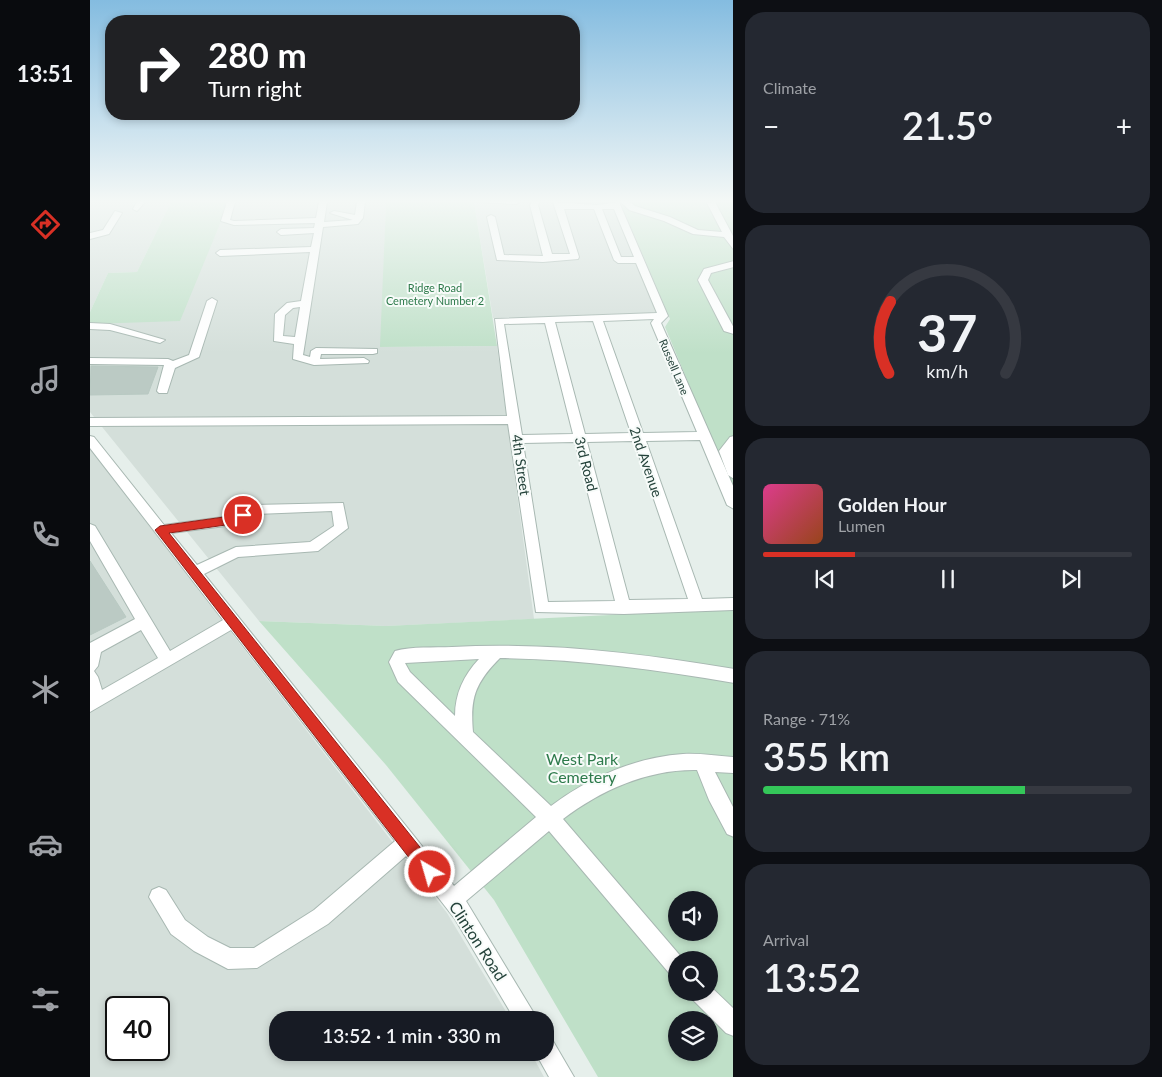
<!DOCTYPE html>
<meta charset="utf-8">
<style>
:root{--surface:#171b24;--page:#242831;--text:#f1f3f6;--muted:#9ea1a6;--line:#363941;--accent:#d93025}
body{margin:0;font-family:Lato,sans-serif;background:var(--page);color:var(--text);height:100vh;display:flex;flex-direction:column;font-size:19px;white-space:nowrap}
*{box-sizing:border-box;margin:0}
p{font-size:16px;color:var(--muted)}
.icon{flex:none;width:28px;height:28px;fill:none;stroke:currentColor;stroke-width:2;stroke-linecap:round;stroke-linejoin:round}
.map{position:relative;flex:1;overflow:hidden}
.drawer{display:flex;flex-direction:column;gap:12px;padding:12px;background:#0d0f14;width:429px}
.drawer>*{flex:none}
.banner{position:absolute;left:15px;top:15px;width:475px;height:105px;border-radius:20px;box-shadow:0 2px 8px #0003;background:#202124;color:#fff;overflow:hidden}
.controls{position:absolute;left:578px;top:891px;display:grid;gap:10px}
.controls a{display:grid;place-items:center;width:50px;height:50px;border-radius:50%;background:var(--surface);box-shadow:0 2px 8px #0003;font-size:25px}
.speed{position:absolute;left:15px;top:996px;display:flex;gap:10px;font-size:25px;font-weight:700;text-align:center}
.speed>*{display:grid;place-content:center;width:65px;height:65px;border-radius:50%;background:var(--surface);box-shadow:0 2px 8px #0003;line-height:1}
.speed .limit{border:2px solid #111;border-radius:8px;background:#fff;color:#111}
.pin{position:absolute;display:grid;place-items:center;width:42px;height:42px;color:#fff;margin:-21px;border:2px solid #fff;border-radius:50%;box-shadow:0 1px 5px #0007}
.me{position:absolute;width:55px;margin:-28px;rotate:322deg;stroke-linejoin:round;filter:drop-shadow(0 0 4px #0008)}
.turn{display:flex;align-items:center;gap:18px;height:105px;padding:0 20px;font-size:22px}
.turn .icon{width:65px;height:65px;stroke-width:2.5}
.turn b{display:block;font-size:35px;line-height:42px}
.big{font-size:38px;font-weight:600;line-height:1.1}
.drawer .tile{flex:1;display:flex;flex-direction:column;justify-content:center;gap:8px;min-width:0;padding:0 18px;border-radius:20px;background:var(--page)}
.drawer .dial{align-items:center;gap:0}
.dial svg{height:130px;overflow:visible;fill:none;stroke:var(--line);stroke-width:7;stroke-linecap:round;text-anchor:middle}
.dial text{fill:var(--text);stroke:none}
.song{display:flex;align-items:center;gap:15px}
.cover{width:60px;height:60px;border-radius:8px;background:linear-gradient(135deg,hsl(330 70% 55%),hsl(20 70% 35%))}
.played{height:5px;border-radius:2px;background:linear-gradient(90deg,var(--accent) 25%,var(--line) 25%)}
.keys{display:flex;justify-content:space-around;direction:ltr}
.heat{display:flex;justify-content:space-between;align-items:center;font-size:28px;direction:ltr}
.charge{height:8px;border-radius:4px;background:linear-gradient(90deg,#34c759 71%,var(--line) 0)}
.trip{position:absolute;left:179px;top:1011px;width:285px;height:50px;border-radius:20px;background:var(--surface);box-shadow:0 2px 8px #0003;font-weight:600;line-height:50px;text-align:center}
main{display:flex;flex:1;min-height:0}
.menu{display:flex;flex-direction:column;width:90px;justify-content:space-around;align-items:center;background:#090b0e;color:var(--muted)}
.menu .icon{width:35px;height:35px}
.menu .selected{color:var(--accent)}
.menu b{font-size:22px;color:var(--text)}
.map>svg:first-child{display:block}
</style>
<main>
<nav class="menu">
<b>13:51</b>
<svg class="icon selected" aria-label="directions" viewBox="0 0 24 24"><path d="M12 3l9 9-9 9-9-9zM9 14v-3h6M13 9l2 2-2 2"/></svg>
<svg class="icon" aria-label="music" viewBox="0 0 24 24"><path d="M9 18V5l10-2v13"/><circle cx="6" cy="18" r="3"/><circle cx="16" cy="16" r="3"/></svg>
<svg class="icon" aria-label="phone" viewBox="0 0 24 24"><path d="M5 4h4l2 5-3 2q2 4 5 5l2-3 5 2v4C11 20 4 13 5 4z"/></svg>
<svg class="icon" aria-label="climate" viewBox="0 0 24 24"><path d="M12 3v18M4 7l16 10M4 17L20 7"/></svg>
<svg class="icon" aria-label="car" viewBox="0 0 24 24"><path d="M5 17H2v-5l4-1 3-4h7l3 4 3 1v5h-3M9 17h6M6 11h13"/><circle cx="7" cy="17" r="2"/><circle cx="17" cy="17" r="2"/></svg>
<svg class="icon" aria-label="filters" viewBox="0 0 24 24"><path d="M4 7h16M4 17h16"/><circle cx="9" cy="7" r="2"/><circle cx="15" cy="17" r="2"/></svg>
</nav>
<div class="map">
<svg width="644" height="1077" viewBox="0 0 644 1077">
<rect width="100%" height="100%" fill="#e6efeb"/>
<g fill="#d4dfda" fill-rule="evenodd">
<path d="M0 202H81L47 272 18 273 0 312Z"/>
<path d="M139 202H296L291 347 407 346 444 619 296 626 169 621 0 412V324L123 240Z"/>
<path d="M384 202H530L578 313 403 318Z"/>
<path d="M0 449 357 913 421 1020H188V1052L441 1053 454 1077H0ZM26 1008H69V1050H26Z"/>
</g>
<g fill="#bfe0c8" fill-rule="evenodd">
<path d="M81 202H139L90 321 0 324V312L18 273 47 272Z"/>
<path d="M296 202H384L407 346 290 347Z"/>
<path d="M530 202H643V490L575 327 580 319Z"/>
<path d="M643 609V1077H508L404 900 296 765 169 621 296 626ZM586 900H619V932H586ZM586 960H619V992H586ZM586 1020H619V1052H586Z"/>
</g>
<g fill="#bbcac4" stroke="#b8c9c2">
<path d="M1 366 68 367 58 394 0 395Z"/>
<path d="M0 561 36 617 0 635Z"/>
</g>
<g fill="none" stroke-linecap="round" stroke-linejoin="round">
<g stroke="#a8b8b2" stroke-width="2">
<g id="minor">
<path d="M47 202H55L47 211 43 209Z"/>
<path d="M137 202H145L140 220 144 221 226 218 229 202H237L234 222 263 220 240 213 244 211 265 215 267 202H275L273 218 268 224 233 227 213 355 220 357 221 351 226 348 287 349V353L283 354H231L230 359 274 358 279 361 278 363 224 365 203 359 204 344 184 341 185 314 197 303 211 301 220 252 130 256 126 253 130 250 221 247 224 233 191 235 187 232 191 229 224 228 225 223 144 225 131 221ZM210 307 205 337 193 336 195 315 203 308Z"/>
<path d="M389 202H430L426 204Z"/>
<path d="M442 202H450L448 205 462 254H480L463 202 507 205 529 202 578 316 571 323 644 488V509L637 505 610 440 556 441 612 599 644 598V610L534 614 446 612 418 424 0 426V418L417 416 405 319 567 313 546 263H528L524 260 504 209H474L489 257 488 259 453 262 407 260 397 217 401 215 405 217 414 255 453 256 440 205ZM512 209H524L544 257H531ZM564 319 561 323 607 432 553 433 513 321ZM503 321 541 433 495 434 465 322ZM455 323 483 434 432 435 414 324ZM544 441 598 599 539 600 497 442ZM485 442 525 601 458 602 433 443Z"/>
<path d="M531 202H540L545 206 580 217 608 230 632 232 617 203 625 202 644 238V250L634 237 603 234 574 221 539 210Z"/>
<path d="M25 211 32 213 19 234 0 239V233L13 230Z"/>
<path d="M644 261V267L621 273 618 280 644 328V334L634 331 608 280 614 269Z"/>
<path d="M122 298 127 301 109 357 85 368 77 393H69L67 391 74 365 0 364V358L78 359 83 361 99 355 117 301Z"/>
<path d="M0 323 20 324 75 340 70 343 20 330 0 329Z"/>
<path d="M0 436 4 437 74 525 140 516 164 505 253 503 258 528 228 551 148 557 114 574 364 886 446 817 308 682 299 662 305 651C322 646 344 648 362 647 457 642 550 653 644 669V683C566 669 488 659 410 658 385 683 380 698 383 732L461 806C498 778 546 757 593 754 610 753 626 756 644 757V773L625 772 644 809V837L637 834 619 800 607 770C558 769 511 790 473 819L593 959 586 960V976L579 973 459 831 376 901 448 1020H425L365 919 316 856 238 924 167 968 138 969 104 951 81 934 59 897 62 890 69 887 76 890 95 920 118 937 140 948H164L224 910 305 841 141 630 0 712V643L45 619 0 541V524L5 526 80 651 133 620 0 448ZM242 511 244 526 220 542 146 547 107 565 81 533 143 525 166 514ZM51 630 68 658 12 690 8 677 4 671 8 666 11 652ZM389 659C374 675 365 693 365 716L320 672 315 663Z"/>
<path d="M644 436V479L638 475 629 451 640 437Z"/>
<path d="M619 985 644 1009V1036L636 1033 603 1000 600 992H619Z"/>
<path d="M455 1038 463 1041 484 1077H459L445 1052H455Z"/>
</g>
</g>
<use href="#minor" fill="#fff" fill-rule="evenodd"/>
</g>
<linearGradient id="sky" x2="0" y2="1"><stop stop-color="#84bce0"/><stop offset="0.57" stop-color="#f4f8f6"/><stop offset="1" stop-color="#f4f8f6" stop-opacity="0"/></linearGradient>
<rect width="644" height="353" fill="url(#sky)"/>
<path fill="#d93025" stroke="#8d1f18" d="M153 511 157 512V518L143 524 79 533 345 866 348 872 345 877 340 880 334 877 65 530 70 526 141 516Z"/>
<g text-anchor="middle" stroke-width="4" stroke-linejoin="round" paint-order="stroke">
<g font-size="11" fill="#2d7a4b" stroke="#f7fbf9">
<text x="345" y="292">Ridge Road<tspan x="345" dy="13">Cemetery Number 2</tspan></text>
</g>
<g font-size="11" fill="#24423a" stroke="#f7fbf9">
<text transform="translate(584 367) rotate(67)" y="4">Russell Lane</text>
</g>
<g font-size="14" fill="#24423a" stroke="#f7fbf9">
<text transform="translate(556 462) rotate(71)" y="5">2nd Avenue</text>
<text transform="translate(496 464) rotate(76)" y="5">3rd Road</text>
<text transform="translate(431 465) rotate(82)" y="5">4th Street</text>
</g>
<g font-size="16" fill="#2d7a4b" stroke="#f7fbf9">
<text x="492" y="765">West Park<tspan x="492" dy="18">Cemetery</tspan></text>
</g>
<g font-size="16" fill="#24423a" stroke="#f7fbf9">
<text transform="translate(388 941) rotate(57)" y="6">Clinton Road</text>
</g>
</g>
</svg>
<div class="controls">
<a><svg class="icon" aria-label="sound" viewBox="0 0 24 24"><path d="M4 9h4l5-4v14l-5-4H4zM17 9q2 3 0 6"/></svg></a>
<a><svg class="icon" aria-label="search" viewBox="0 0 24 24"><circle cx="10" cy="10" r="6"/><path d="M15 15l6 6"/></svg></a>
<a><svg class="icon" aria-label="layers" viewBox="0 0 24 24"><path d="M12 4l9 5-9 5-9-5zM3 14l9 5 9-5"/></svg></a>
</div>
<div class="speed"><div class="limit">40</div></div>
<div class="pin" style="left:153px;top:515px;background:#d93025"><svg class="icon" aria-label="arrive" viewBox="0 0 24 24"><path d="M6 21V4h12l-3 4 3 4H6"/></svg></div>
<svg class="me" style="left:340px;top:872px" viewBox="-20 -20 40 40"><circle r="17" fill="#d93025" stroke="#fff" stroke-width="3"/><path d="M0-11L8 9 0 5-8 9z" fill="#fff"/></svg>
<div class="trip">13:52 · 1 min · 330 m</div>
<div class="banner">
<div class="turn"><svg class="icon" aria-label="right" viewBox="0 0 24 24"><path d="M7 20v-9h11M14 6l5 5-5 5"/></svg><div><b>280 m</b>Turn right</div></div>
</div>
</div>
<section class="drawer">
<div class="tile"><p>Climate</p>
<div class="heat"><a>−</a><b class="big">21.5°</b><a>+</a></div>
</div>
<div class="tile dial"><svg viewBox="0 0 100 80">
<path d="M14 69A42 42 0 1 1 86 69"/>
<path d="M14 69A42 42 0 0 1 15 25" stroke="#d93025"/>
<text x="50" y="56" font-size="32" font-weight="700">37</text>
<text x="50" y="72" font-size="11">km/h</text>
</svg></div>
<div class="tile">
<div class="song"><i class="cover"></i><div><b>Golden Hour</b><p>Lumen</p></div></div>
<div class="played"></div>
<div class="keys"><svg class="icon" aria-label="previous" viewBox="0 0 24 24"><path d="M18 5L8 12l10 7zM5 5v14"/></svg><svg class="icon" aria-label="pause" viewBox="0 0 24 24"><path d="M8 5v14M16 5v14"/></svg><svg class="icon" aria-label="next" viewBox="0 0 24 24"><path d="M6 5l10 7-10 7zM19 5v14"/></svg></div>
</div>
<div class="tile"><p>Range · 71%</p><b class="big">355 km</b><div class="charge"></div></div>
<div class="tile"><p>Arrival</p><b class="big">13:52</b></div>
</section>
</main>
